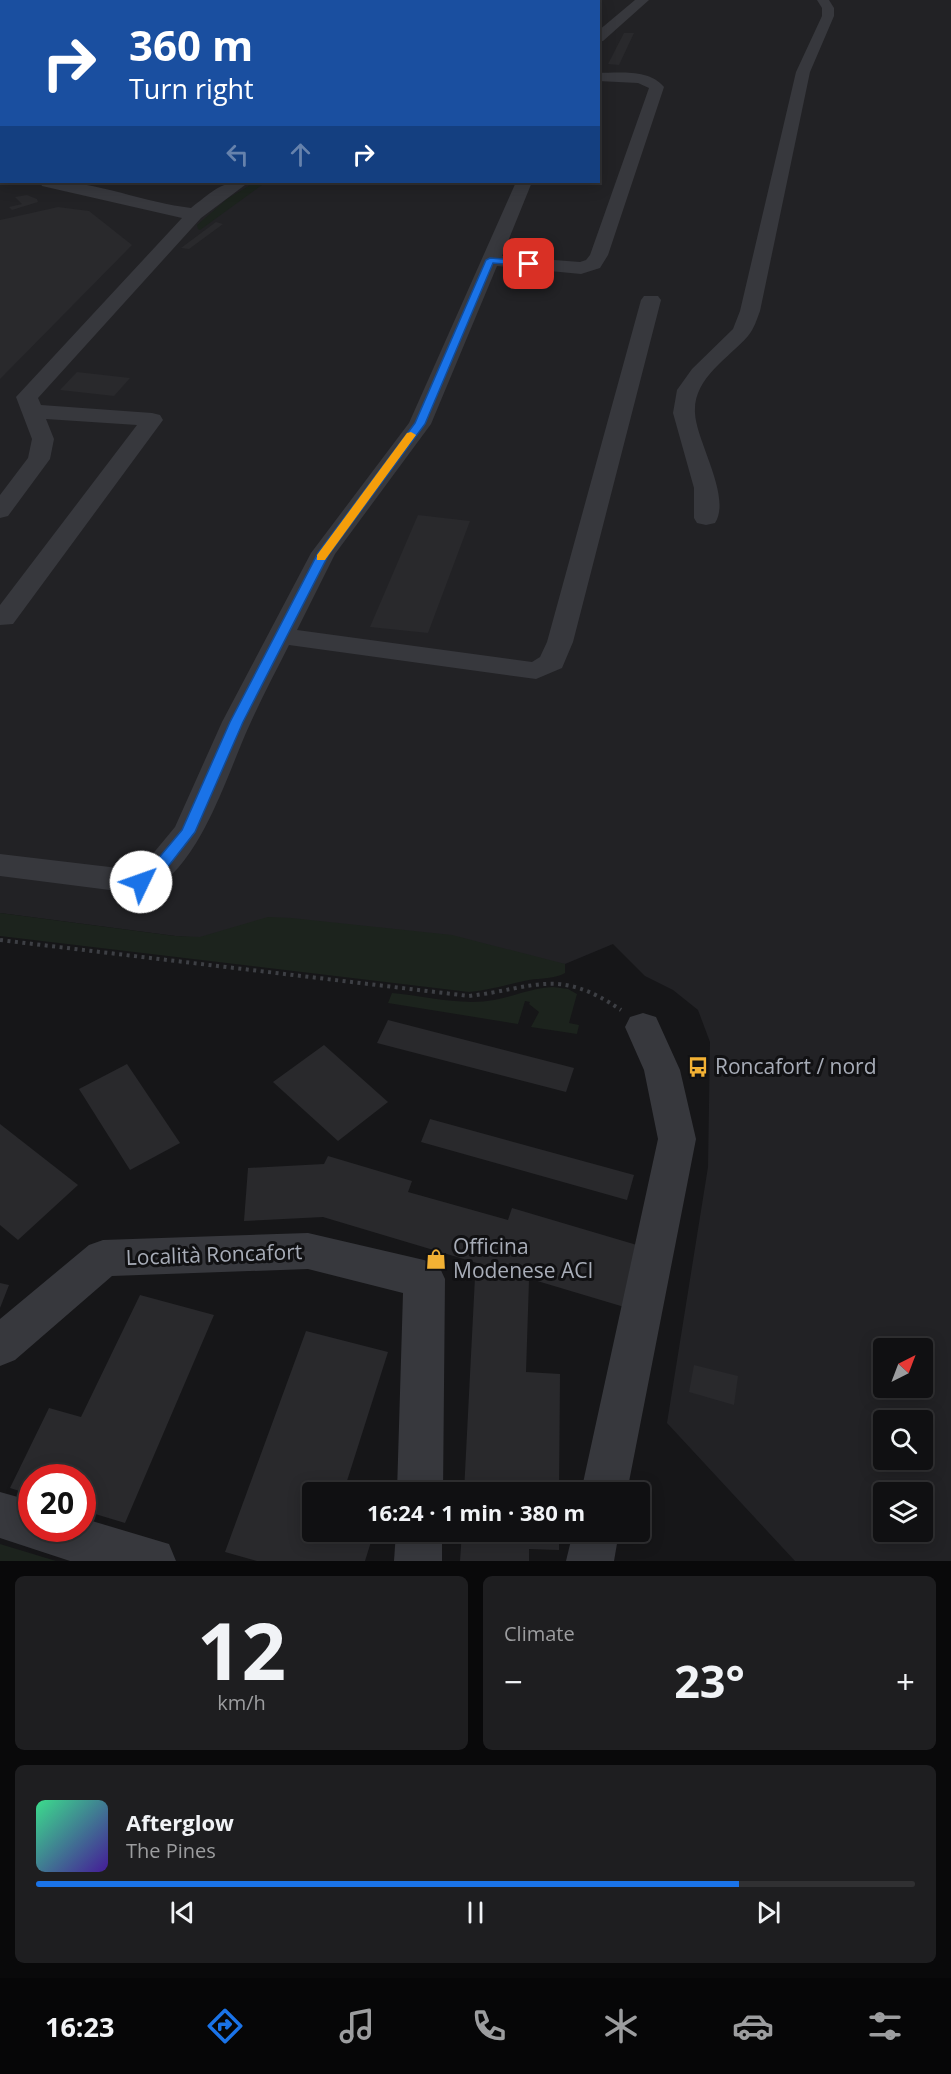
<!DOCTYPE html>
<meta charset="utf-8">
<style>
:root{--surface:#101012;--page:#1e1e20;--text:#f1f3f6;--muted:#9c9d9f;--line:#303032;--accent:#1a73e8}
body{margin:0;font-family:"Open Sans",sans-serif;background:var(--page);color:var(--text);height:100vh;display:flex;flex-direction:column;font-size:22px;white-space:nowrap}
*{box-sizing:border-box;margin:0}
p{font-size:20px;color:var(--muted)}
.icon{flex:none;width:33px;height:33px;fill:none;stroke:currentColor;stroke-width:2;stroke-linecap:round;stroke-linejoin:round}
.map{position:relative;height:1561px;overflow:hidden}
.details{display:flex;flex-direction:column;gap:15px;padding:15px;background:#09090a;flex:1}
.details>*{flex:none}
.hud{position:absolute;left:0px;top:0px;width:600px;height:183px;box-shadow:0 3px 15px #0003,0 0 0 2px var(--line);background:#1a4fa0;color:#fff;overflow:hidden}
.needle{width:39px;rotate:42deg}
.buttons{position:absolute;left:873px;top:1338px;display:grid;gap:12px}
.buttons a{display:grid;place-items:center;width:60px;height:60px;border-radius:6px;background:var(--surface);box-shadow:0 3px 15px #0003,0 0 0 2px var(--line);font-size:30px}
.speed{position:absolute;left:18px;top:1464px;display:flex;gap:12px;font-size:30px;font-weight:700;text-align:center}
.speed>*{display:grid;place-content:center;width:78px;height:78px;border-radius:50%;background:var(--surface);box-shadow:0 3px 15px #0003,0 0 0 2px var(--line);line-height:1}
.speed .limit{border:9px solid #d22;background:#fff;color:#111}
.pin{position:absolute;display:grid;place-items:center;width:51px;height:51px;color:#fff;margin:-26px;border-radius:12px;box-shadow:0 3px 9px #0006}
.me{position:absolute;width:66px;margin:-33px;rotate:48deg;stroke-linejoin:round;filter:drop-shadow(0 0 4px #0008)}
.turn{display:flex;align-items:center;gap:21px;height:126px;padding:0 30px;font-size:27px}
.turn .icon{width:78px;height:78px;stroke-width:2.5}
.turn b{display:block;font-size:42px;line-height:51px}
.lanes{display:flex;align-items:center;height:57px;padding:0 30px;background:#0003;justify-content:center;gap:30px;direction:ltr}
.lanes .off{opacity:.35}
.big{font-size:45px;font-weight:700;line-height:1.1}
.details .widget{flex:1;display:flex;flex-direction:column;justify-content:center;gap:9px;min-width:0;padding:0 21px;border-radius:9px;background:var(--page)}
.details .dial{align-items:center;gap:0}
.dial b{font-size:78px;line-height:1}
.song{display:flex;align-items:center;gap:18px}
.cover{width:72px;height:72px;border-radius:9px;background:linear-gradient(135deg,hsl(150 70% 55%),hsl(260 70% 35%))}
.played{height:6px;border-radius:3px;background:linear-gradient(90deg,var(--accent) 80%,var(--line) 80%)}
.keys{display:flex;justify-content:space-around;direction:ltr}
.heat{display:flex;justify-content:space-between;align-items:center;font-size:33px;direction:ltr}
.details .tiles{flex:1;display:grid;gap:15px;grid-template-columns:1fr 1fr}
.widget:last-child{grid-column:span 2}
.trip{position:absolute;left:302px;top:1482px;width:348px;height:60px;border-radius:6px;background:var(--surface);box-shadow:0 3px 15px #0003,0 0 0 2px var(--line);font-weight:700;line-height:60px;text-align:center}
.tabs{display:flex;height:96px;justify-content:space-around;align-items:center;background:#060607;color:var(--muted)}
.tabs .icon{width:42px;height:42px}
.tabs .active{color:var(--accent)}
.tabs b{font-size:27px;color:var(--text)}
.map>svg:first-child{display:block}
</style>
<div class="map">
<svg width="951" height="1561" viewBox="0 0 951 1561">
<rect width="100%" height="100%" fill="#161618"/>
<path fill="#222225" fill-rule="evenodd" d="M0 0H951V1561H795L667 1423 708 1167 710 1042 698 1010 673 990 645 976 613 944 565 964 175 936 0 913ZM2 2H598V182H2ZM884 1348H922V1388H884ZM884 1420H922V1460H884ZM884 1492H922V1532H884Z"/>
<g fill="#1c231d">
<path d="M255 182H266L200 230 198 229 197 225 227 199Z"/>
<path d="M0 913 175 936 200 937 268 917 291 918 452 935 565 964V973C555 979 541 978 529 980 508 984 490 990 469 992L0 936Z"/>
<path d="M553 987 568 989 577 994 569 1023 579 1025 577 1034 531 1027 539 1012 529 1004 530 1002 525 1001 518 1024 388 1003 392 993C424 996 462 1006 494 1000 515 996 532 988 553 987Z"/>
<path d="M0 1544 56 1561H0Z"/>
</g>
<g fill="#29292c">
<path d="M624 33H634L619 65 608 64Z"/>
<path d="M27 195 37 199 38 202 12 210 9 207 22 204 15 197Z"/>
<path d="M58 207 89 211 132 245 0 379V220Z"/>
<path d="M216 222 223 224 189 249 181 248Z"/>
<path d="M77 372 130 378 114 396 60 390Z"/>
<path d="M418 515 470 521 428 633 370 627Z"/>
<path d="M388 1020 574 1068 566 1092 377 1043Z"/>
<path d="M324 1045 388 1102 338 1141 273 1082Z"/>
<path d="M127 1064 180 1143 130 1170 79 1089Z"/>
<path d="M430 1119 634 1175 627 1200 421 1142Z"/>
<path d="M0 1124 78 1185 18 1240 0 1225Z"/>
<path d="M328 1156 412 1181 408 1192 508 1220 512 1208 647 1248 631 1309 323 1217 244 1221 248 1168 324 1164Z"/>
<path d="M475 1277 529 1280 526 1372 560 1374 559 1492H464Z"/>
<path d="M0 1283 9 1285 0 1308Z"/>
<path d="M140 1295 214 1315 125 1523 82 1510V1478H32V1495L10 1488 49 1408 81 1417Z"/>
<path d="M306 1331 388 1352 346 1484 372 1492H312V1532H374L365 1561H257L225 1552Z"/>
<path d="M694 1365 738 1376 734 1405 689 1392Z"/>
<path d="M462 1532H559V1550L529 1549V1561H460Z"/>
</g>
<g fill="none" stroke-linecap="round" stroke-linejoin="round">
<path stroke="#3d3f44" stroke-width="4" stroke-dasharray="3 4.5" stroke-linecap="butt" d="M0 940 469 996C536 988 558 967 621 1010"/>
<g fill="#37383d" fill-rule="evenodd">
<path d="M283 0H298L282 2Z"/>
<path d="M311 0H330L331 2H312Z"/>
<path d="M635 0H649L603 41 598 42V31Z"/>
<path d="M817 0H829L834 8V16L810 72 760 311C757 319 754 329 748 336 728 359 693 378 695 413 696 441 732 497 715 523L706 525 697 523 694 518V488L673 413 677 390 692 369 733 329 740 311 796 72 822 16V8Z"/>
<path d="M598 73C619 73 649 69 664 87L608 255 600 268 581 274 497 266 431 424 335 554 297 630 532 662 540 657 547 642 641 300 644 296H658L661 300 573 642 562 668 536 679 289 645C276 671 262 697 250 724 227 773 198 877 141 894L0 876V854L135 870 151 856 175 827 222 722 311 553 409 423 516 182H532L502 256 580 262 586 260 590 255 649 88 638 83 598 81Z"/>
<rect x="0" y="114" width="2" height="10"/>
<path d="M0 164H2V175L0 174Z"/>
<path d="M40 182C85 177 143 203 191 208 211 193 223 179 249 182L201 218 38 398 41 405 152 413 160 415 163 420 13 624 0 625V605L137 425 46 419 54 439 50 459 8 516 0 518V495L28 458 32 439 16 397 182 218 42 186Z"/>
<path d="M643 1013 656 1017 680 1070 696 1139 627 1492H581L658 1139 644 1070 625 1027 630 1017Z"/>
<path d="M308 1233 424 1260 439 1266 445 1279 443 1492H397L403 1293 308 1269 112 1276 15 1360 0 1366V1319L89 1245 103 1240Z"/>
<path d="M0 1492 32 1501V1528H82V1518L169 1544 176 1561H70L0 1538Z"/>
<path d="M396 1532H442V1561H394Z"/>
<path d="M573 1532H619L614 1561H566Z"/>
</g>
</g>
<path fill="#1a73e8" stroke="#114b97" stroke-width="1.5" d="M490 258 529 261 534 264 529 266 493 263 425 424 329 554 243 722 195 832 167 868 146 886H136L134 882 136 878 157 860 182 830 230 722 318 553 415 423 486 260Z"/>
<path fill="#f59e0b" d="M411 432 416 435 325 560H317V555L407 433Z"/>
<defs>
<g id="bus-bare" transform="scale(1.62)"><path d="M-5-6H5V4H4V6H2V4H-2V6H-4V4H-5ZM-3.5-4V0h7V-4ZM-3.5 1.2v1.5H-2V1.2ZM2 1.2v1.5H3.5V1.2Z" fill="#f2b134" stroke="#111113" stroke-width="2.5" paint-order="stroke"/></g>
<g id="shop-bare" transform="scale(1.62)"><path d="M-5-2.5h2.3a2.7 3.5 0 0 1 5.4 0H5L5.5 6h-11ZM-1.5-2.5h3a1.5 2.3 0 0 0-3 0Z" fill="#f2b134" stroke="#111113" stroke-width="2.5" paint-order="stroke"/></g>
</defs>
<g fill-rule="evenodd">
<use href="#bus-bare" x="698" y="1067"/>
<use href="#shop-bare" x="436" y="1259"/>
</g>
<g text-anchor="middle" stroke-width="6" stroke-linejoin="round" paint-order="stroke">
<g font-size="21" fill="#a8adb8" stroke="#111113" text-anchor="start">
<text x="715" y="1074">Roncafort / nord</text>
<text x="453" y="1254">Officina<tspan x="453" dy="24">Modenese ACI</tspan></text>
</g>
<g font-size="21" fill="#a8adb8" stroke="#111113">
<text transform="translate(214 1255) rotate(-2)" y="7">Località Roncafort</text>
</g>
</g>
</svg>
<div class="buttons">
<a><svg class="needle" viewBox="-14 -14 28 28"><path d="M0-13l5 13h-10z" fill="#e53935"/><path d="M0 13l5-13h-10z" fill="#9c9d9f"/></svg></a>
<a><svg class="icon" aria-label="search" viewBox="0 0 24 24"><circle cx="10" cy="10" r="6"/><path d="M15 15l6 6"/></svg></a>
<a><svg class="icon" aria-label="layers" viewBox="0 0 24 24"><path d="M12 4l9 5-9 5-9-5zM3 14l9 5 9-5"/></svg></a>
</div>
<div class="speed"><div class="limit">20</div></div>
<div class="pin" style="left:529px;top:264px;background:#d93025"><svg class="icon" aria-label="arrive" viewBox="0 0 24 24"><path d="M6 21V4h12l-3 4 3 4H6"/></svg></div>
<svg class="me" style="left:141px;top:882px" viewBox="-20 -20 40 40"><circle r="19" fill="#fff"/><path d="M0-13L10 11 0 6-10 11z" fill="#1a73e8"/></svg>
<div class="trip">16:24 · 1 min · 380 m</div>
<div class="hud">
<div class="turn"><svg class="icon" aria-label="right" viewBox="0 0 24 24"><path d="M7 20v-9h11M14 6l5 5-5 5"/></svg><div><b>360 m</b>Turn right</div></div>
<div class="lanes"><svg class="icon off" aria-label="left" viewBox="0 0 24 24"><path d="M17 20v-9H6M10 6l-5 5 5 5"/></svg><svg class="icon off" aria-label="ahead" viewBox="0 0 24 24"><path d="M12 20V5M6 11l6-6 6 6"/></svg><svg class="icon" aria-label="right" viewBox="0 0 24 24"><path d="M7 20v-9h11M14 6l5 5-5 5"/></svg></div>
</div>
</div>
<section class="details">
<div class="tiles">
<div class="widget dial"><b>12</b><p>km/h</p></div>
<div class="widget"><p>Climate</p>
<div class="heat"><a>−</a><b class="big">23°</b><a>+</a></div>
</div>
<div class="widget">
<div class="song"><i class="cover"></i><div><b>Afterglow</b><p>The Pines</p></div></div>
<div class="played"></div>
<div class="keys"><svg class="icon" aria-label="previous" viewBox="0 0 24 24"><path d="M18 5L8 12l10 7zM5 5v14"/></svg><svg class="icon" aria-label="pause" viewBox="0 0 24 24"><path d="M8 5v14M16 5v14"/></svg><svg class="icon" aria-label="next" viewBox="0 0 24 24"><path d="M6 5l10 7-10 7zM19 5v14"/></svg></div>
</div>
</div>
</section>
<nav class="tabs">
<b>16:23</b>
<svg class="icon active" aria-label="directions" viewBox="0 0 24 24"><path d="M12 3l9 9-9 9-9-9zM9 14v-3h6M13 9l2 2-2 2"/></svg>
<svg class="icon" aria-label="music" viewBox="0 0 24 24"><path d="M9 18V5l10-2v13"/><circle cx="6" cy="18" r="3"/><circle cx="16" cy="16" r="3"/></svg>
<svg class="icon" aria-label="phone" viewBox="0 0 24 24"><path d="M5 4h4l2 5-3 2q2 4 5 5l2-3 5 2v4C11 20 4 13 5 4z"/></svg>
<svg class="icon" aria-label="climate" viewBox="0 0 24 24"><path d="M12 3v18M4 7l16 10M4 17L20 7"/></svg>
<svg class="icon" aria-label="car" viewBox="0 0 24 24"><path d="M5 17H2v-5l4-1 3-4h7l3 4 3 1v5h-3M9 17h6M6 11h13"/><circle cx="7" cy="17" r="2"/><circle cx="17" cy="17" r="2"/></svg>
<svg class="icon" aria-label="filters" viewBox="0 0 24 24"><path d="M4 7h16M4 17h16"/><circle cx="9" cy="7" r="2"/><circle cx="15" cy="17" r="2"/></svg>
</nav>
